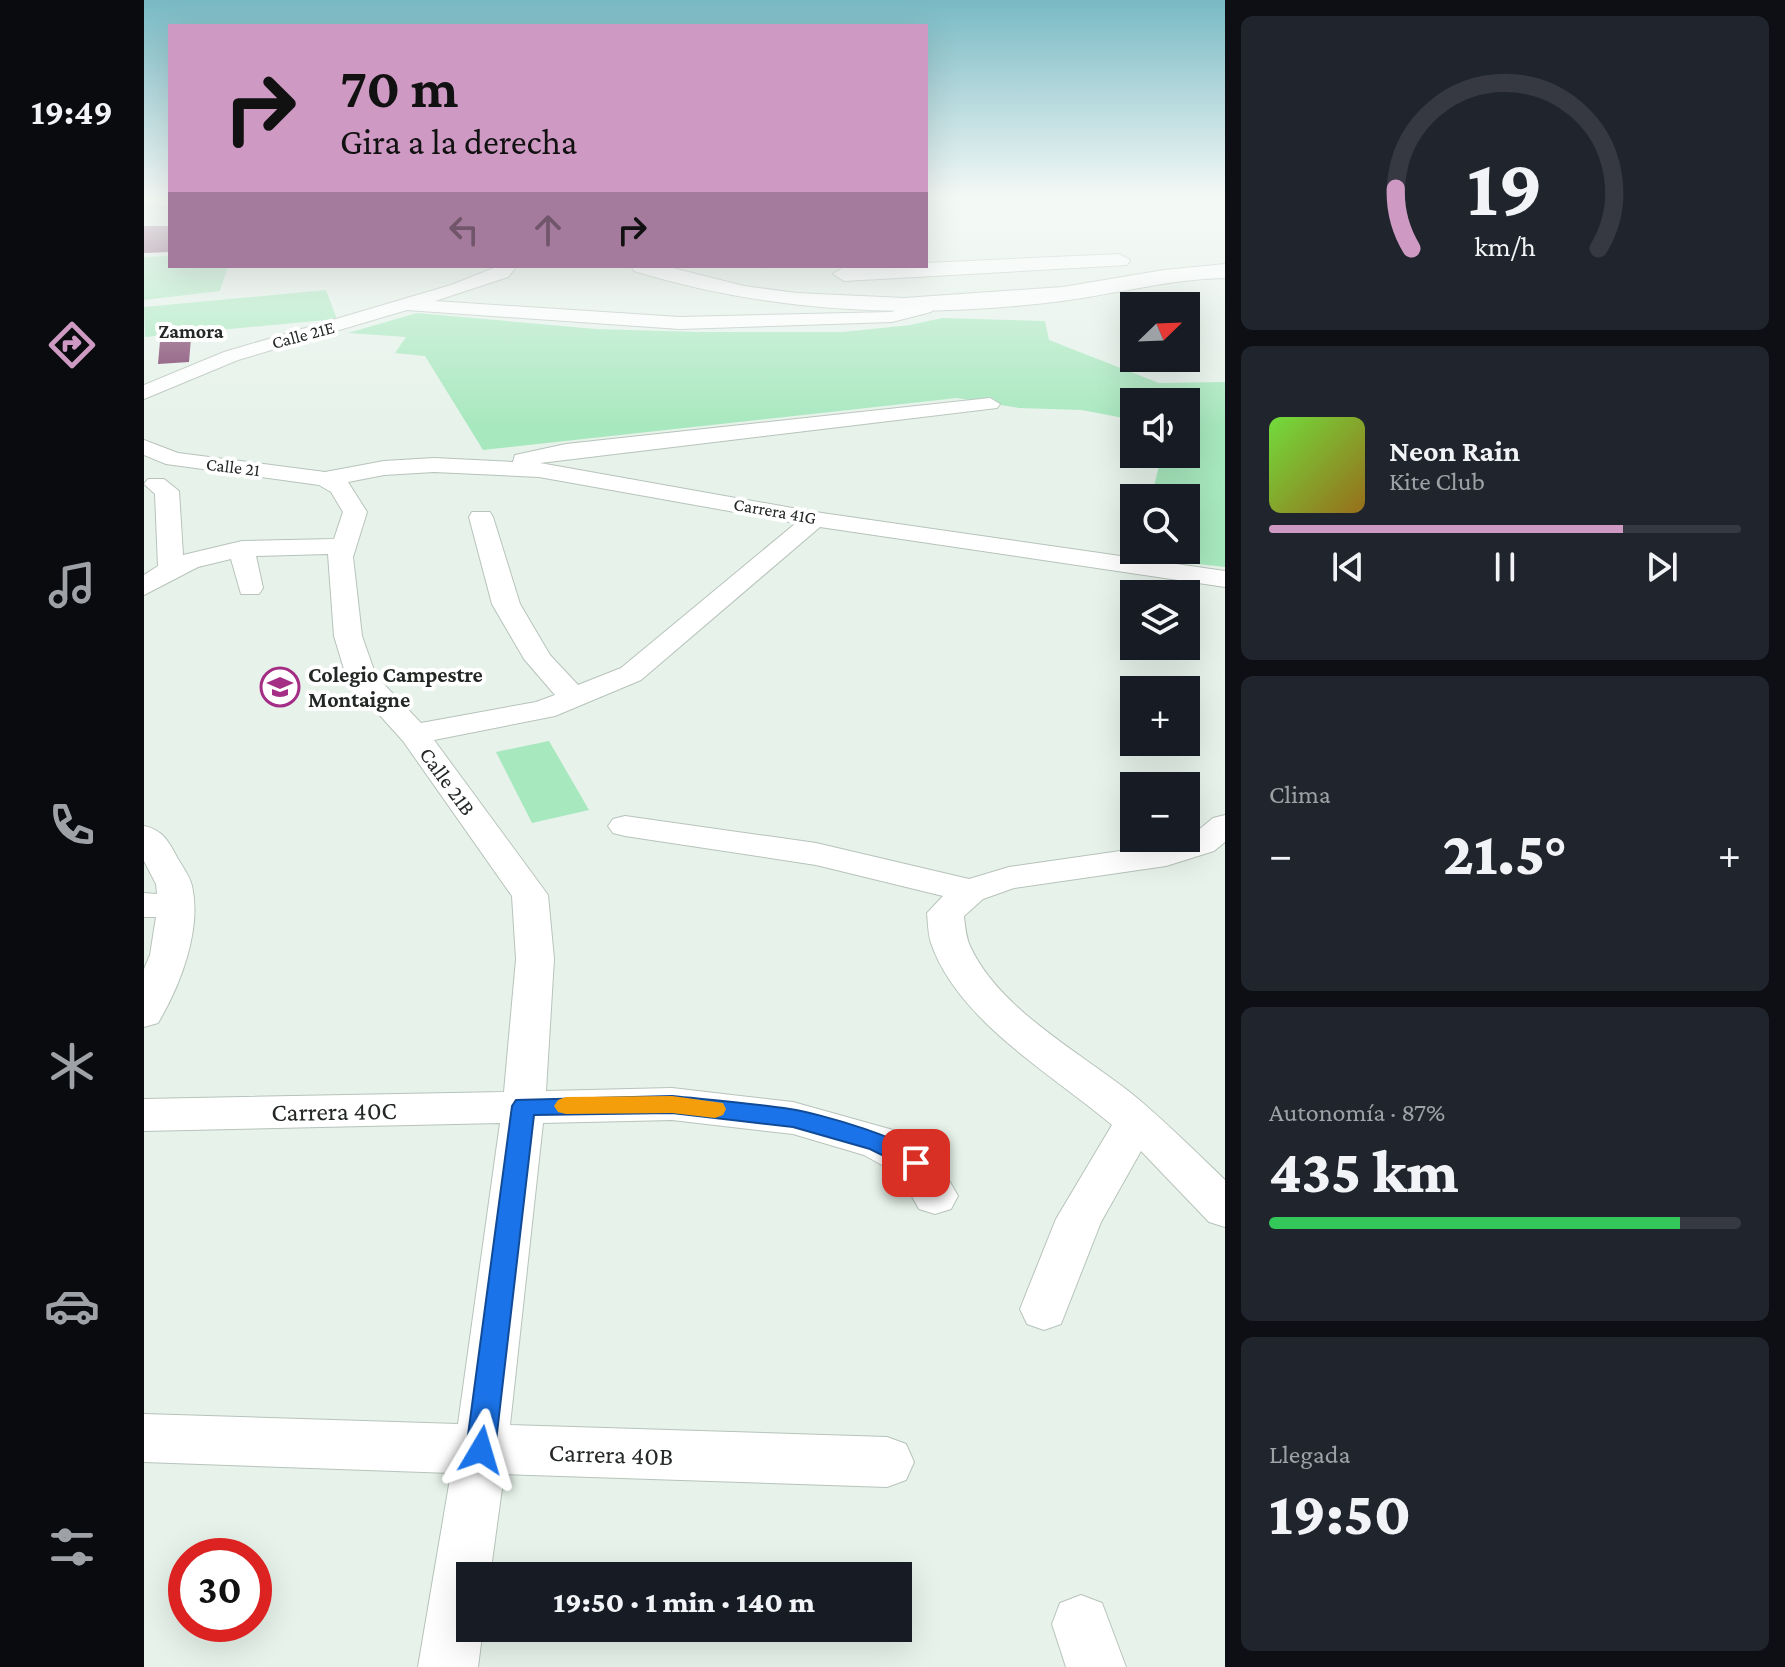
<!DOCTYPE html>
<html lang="es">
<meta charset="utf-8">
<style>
:root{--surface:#171b24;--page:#20242c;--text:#f1f3f6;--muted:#9ea1a6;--line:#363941;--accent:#ce9ac3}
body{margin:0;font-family:"Crimson Pro",serif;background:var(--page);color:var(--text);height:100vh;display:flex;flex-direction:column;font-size:30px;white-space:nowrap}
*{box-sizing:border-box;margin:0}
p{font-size:26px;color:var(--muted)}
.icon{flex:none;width:44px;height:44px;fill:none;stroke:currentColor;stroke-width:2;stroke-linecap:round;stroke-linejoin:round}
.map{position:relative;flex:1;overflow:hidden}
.details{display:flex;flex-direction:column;gap:16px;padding:16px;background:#0d0f14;width:560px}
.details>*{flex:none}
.top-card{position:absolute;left:24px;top:24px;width:760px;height:244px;border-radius:0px;box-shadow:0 8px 32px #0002;background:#ce9ac3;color:#111;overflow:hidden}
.needle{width:52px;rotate:67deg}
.fabs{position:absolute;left:976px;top:292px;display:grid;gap:16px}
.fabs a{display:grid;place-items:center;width:80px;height:80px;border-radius:0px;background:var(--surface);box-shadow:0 8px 32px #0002;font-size:40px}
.speed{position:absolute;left:24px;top:1538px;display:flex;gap:16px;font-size:40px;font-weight:700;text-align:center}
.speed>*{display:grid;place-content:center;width:104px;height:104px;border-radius:50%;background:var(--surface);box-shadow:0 8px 32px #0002;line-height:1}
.speed .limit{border:12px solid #d22;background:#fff;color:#111}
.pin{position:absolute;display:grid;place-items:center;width:68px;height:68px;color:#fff;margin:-34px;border-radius:16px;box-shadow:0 4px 12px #0006}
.me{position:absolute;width:88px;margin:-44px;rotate:7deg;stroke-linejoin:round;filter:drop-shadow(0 0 6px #0008)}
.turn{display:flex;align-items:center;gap:28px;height:168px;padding:0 40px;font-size:36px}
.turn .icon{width:104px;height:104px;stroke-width:2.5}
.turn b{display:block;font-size:56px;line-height:68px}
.lanes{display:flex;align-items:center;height:76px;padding:0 40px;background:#0003;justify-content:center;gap:40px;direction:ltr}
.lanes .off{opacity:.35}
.big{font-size:60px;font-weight:800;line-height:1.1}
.details .card{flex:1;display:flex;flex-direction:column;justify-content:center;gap:12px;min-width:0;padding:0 28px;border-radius:12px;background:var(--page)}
.details .dial{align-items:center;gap:0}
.dial svg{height:208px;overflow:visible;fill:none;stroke:var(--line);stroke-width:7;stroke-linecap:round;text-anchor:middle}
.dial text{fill:var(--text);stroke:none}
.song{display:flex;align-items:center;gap:24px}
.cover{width:96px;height:96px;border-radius:12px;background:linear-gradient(135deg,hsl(100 70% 55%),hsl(40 70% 35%))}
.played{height:8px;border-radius:4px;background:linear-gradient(90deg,var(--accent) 75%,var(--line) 75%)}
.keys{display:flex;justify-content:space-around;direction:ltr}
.heat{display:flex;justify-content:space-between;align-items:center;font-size:44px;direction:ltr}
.charge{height:12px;border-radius:6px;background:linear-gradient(90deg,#34c759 87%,var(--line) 0)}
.trip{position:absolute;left:312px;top:1562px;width:456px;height:80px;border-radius:0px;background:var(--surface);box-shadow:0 8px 32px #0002;font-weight:800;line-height:80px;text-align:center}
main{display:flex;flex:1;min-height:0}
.tabs{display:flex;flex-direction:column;width:144px;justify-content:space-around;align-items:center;background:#090b0e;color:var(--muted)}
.tabs .icon{width:56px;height:56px}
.tabs .on{color:var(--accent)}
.tabs b{font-size:36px;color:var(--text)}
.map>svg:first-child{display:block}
</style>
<main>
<nav class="tabs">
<b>19:49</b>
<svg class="icon on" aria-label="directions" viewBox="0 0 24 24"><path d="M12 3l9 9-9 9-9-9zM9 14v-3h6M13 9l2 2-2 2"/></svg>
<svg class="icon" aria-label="music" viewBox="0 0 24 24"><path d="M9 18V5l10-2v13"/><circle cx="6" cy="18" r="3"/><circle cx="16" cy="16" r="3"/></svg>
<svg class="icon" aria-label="phone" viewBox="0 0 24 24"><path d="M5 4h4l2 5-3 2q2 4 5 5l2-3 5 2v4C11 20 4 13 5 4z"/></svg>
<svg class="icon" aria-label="climate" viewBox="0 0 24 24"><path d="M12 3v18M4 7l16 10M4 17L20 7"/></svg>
<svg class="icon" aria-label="car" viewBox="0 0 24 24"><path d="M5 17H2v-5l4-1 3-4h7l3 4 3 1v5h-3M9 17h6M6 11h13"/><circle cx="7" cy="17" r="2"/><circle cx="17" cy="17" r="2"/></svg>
<svg class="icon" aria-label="filters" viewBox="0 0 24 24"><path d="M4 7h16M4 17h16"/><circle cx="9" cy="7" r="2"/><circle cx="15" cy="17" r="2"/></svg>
</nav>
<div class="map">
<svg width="1081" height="1667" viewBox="0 0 1081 1667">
<rect width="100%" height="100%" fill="#e6f2ea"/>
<g fill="#a7e8be">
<path d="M26 256V266H84L76 291 0 300V257Z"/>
<path d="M182 290 193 319 1 337 0 307Z"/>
<path d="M273 313 452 329 553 332H699L766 325 798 318 901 321 905 340 1015 383 1081 382V567L991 557 993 550H1042V498H1007L1018 454H1042V402H990V420L938 410 875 408 813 398 339 450 281 356 251 353 262 337 204 333Z"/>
<path d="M405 741 445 810 388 823 352 752Z"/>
</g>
<g fill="#773663">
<path d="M0 226H26V252L0 253Z"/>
<path d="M47 338 45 362 14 364 16 341Z"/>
</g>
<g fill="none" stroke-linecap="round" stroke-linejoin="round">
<g stroke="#b7c3bb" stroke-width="2">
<g id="minor">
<path d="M0 197 26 199V207L0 205Z"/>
<path d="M355 266H373L364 277 291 301 536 317 747 312 770 305 772 300C781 298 785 300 790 308L787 312 748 322 536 329 263 310 94 360 0 399V385L80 352 307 285Z"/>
<path d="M846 398 856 404 853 408 396 463 671 512 1081 571V587L676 527 497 680 411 716 290 740 404 895 410 959 402 1091 528 1088 649 1102 749 1130 788 1151 814 1196 807 1209 791 1214 775 1209 756 1175 720 1155 649 1134 528 1120 399 1123 366 1425 743 1437 762 1444 770 1462 762 1480 743 1487 360 1474 346 1576H326V1628H339L334 1667H274L307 1473 0 1462V1414L314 1424 356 1123 0 1131V1099L360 1092 372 959 368 896 259 741 203 679 190 636 184 554 112 556 119 588 115 594H97L87 559 54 567 0 595V575L14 566 11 494 0 484 4 479H20L35 491 39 555 98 541 190 539 199 512 187 492 175 485 22 464 0 455V440L34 453 181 472 240 461 290 458 369 462 371 455 422 444ZM290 472 395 477 652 523 477 668 434 685 406 655 376 604 349 517 346 512H328L325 517 348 604 380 659 411 695 392 702 277 723 232 676 218 636 209 557 223 512 204 482 240 475Z"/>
<path d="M1081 815V842L1070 851 1022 866 870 888 839 899 820 916C821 926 822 937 826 946 854 1008 935 1052 987 1093 1020 1120 1050 1150 1081 1180V1227L1065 1222 997 1151 957 1222 917 1324 900 1330 883 1324 876 1309 912 1219 968 1125C909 1075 813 1020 787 943 784 934 784 923 783 913L799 896 672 865 481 836 469 833 464 826 469 819 481 816 672 843 825 879 865 867 1018 845 1046 837 1069 818Z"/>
<path d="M0 826C19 830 25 842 34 859 39 867 46 877 48 886 58 930 36 986 14 1023L0 1027V969L6 955 12 917H0V893L13 894 12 884 0 861Z"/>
<path d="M937 1595 958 1603 982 1667H922L908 1624 916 1603Z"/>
</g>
</g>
<g stroke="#b7c3bb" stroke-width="2">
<g id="highway">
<path d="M975 254 986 260 983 265 700 281 689 274 700 267 782 266V263Z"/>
<path d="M1081 264V278C1026 279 973 294 918 301 773 319 631 314 490 271L487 266H521L600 286 653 293 760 298 919 287 1020 270Z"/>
</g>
</g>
<use href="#minor" fill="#fff" fill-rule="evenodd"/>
<use href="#highway" fill="#fff" fill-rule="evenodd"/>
</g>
<linearGradient id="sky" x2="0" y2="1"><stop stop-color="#78b9c4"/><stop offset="0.46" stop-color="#f4f9f6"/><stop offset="1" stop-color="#f4f9f6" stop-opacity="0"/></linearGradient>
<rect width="1081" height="428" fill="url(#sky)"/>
<path fill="#1a73e8" stroke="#114b97" stroke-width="2" d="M528 1096C568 1100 607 1103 646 1109 673 1113 772 1140 784 1163L780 1169 772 1172 726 1149 649 1127 528 1113 390 1115 351 1450 347 1459 337 1463 327 1459 322 1450 368 1106 372 1100Z"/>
<path fill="#f59e0b" d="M528 1096 579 1103 582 1109 579 1115 571 1118 528 1113 422 1114 414 1112 410 1106 414 1100 422 1097Z"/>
<defs>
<g id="school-ring" transform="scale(2)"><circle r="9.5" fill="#fff" stroke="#a42d85" stroke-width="1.5"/><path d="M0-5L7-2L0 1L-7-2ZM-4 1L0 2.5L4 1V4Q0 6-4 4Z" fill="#a42d85"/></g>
</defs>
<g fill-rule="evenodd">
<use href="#school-ring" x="136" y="687"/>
</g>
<g text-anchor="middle" stroke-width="8" stroke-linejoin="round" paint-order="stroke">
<g font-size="18" fill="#242825" stroke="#fff">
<text transform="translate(159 335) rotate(-15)" y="6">Calle 21E</text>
<text transform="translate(89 467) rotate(7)" y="6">Calle 21</text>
<text transform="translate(631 511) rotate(10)" y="6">Carrera 41G</text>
</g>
<g font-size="20" font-weight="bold" fill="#242825" stroke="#fff">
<text x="47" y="338">Zamora</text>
</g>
<g font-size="22" font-weight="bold" fill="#242825" stroke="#fff" text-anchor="start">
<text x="164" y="682">Colegio Campestre<tspan x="164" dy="25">Montaigne</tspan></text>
</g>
<g font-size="22" fill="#242825" stroke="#fff">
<text transform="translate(304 781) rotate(54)" y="8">Calle 21B</text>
</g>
<g font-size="26" fill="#242825" stroke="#fff">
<text transform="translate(190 1111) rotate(-1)" y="9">Carrera 40C</text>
<text transform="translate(467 1454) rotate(2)" y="9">Carrera 40B</text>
</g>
</g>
</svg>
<div class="fabs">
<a><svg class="needle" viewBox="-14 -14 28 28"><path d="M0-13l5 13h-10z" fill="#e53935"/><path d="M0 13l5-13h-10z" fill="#9ea1a6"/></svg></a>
<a><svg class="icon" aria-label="sound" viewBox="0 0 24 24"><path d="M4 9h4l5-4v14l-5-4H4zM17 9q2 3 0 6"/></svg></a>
<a><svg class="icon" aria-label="search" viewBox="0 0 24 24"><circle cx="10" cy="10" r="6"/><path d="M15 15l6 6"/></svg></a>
<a><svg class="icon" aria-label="layers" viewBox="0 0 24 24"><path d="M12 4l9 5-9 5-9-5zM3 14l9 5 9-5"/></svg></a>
<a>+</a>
<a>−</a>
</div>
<div class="speed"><div class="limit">30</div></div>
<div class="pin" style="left:772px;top:1163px;background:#d93025"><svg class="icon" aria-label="arrive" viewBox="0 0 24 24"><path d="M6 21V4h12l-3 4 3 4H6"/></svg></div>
<svg class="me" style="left:337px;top:1450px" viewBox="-20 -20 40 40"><path d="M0-17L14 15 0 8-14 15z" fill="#1a73e8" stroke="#fff" stroke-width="4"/></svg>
<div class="trip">19:50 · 1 min · 140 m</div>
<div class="top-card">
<div class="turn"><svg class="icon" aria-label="right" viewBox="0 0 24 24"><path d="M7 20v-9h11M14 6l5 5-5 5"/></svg><div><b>70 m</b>Gira a la derecha</div></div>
<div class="lanes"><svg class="icon off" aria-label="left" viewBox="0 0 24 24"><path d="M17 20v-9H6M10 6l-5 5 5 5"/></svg><svg class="icon off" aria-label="ahead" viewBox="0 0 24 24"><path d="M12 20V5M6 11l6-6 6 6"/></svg><svg class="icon" aria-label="right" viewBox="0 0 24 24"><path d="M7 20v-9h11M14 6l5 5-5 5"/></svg></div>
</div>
</div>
<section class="details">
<div class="card dial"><svg viewBox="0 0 100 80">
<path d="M14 69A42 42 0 1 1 86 69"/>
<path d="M14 69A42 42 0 0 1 8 46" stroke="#ce9ac3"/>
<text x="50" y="56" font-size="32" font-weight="700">19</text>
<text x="50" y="72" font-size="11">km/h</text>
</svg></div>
<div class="card">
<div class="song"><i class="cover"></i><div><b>Neon Rain</b><p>Kite Club</p></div></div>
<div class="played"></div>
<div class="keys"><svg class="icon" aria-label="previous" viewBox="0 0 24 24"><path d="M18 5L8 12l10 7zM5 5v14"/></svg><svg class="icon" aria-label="pause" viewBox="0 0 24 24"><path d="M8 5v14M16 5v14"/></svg><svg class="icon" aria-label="next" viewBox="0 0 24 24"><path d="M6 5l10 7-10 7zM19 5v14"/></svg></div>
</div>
<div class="card"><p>Clima</p>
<div class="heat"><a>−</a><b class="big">21.5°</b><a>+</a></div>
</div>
<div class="card"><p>Autonomía · 87%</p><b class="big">435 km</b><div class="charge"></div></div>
<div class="card"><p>Llegada</p><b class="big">19:50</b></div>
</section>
</main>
